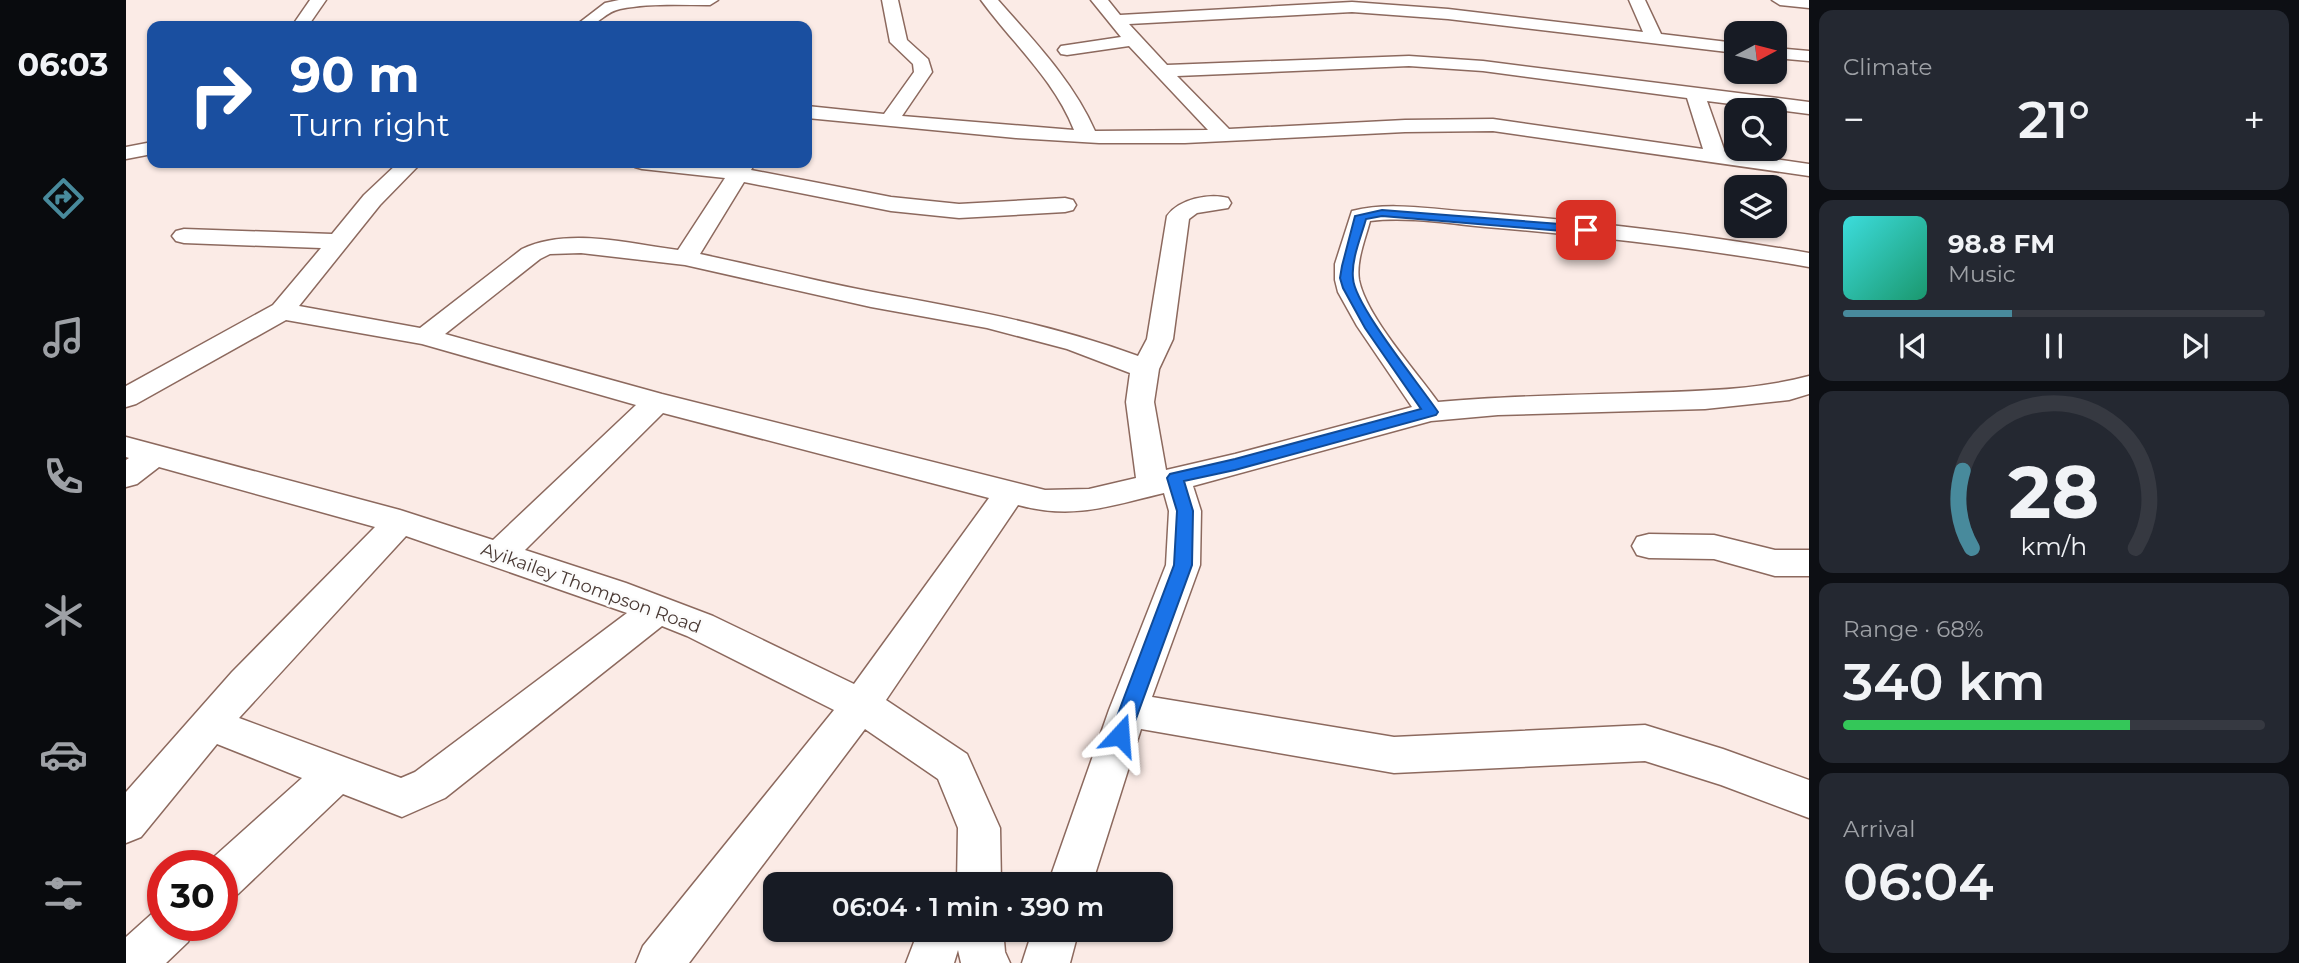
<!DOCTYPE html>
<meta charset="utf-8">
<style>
:root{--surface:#171b24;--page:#242831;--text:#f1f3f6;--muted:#9ea1a6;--line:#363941;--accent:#488a9c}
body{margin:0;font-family:Montserrat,sans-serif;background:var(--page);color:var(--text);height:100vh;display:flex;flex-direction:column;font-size:26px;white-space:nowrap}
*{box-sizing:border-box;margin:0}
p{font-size:23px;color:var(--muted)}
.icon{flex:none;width:38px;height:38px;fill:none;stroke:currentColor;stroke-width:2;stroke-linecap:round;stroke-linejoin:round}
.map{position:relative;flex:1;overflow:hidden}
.drawer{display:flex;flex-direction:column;gap:10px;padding:10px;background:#0d0f14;width:490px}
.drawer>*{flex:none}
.guide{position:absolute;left:21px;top:21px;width:665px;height:147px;border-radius:14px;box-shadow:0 2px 5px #0004;background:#1a4fa0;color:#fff;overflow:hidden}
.needle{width:46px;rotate:83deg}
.controls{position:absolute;left:1598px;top:21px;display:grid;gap:14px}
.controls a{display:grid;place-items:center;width:63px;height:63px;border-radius:14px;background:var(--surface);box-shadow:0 2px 5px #0004;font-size:35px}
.speed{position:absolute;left:21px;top:850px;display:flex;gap:14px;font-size:35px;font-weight:700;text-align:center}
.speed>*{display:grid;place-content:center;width:91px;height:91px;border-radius:50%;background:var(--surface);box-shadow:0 2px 5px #0004;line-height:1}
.speed .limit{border:10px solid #d22;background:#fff;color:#111}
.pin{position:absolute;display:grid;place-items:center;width:60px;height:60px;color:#fff;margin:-30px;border-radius:14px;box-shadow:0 4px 10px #0006}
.me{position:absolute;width:77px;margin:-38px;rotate:19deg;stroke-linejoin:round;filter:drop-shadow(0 0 5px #0008)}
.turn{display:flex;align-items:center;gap:24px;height:147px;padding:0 28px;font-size:32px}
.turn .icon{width:91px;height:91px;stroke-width:2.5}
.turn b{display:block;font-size:49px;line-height:60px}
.big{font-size:52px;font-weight:600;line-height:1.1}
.drawer .widget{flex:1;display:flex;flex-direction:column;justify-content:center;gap:10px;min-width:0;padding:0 24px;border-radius:14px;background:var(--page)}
.drawer .dial{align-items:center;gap:0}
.dial svg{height:182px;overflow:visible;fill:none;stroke:var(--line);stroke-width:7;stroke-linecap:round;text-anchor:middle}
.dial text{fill:var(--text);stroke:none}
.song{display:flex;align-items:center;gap:21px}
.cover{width:84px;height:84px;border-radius:10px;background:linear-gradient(135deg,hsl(180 70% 55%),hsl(160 70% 35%))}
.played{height:7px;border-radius:4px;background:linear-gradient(90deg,var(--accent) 40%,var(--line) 40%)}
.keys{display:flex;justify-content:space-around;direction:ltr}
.heat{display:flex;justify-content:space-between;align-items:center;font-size:38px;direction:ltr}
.charge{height:10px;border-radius:5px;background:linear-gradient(90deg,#34c759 68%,var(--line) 0)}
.trip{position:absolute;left:637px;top:872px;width:410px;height:70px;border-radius:14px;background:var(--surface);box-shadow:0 2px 5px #0004;font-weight:600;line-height:70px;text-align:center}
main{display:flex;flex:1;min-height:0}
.tabs{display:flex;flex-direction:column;width:126px;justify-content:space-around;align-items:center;background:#090b0e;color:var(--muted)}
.tabs .icon{width:49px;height:49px}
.tabs .active{color:var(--accent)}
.tabs b{font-size:32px;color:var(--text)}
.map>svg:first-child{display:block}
</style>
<main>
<nav class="tabs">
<b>06:03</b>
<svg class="icon active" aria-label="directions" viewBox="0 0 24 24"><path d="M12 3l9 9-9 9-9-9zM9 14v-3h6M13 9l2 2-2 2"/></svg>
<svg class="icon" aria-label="music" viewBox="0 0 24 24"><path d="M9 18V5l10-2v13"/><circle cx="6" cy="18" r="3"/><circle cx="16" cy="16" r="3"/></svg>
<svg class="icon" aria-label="phone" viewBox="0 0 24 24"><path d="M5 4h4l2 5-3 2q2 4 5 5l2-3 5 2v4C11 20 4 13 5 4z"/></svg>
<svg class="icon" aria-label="climate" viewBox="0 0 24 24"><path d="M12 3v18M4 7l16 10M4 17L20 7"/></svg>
<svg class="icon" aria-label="car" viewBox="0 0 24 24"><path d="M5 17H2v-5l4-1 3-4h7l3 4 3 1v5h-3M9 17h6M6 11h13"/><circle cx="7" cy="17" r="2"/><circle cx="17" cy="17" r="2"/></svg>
<svg class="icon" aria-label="filters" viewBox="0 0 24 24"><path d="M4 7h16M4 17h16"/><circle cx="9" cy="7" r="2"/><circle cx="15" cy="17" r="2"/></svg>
</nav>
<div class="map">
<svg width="1683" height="963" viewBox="0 0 1683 963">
<rect width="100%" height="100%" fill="#fbebe6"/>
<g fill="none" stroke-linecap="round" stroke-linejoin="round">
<g stroke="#8c695e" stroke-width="3">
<g id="minor">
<path d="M184 0H200L182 26H166Z"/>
<path d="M493 0H592L584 5C554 5 523 3 494 9 474 14 476 27 449 26L479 3Z"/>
<path d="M756 0H772L781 40 802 59 806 72 776 116 948 130C928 79 887 44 855 0H872C908 41 947 81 969 131L1082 130 1003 46 941 55 935 54 932 50 935 46 995 37 965 0H982L994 15 1226 2 1322 9 1517 32 1503 0H1519L1535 34 1610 43V53L1322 19 1226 12 1003 24 1041 65 1283 56 1357 61 1683 102V114L1581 101 1599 152 1683 164V176L1367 131 1279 132 1059 143H973L890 138 681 118V106L758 114 788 72 787 64 764 42ZM1283 66 1357 71 1561 98 1577 149 1367 119 1279 120 1103 129 1051 76Z"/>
<path d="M1646 0H1683V8L1654 5Z"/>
<path d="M1648 48 1683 51V61L1648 58Z"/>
<path d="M26 142V154L0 159V147Z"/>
<path d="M272 163H295L254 205 173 306 294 328 396 249C443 227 503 244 552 250L599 178 516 169 509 167 506 163H577L606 167 609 163H629L625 170 765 197 833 204 939 198 947 200 950 205 947 210 939 212 833 218 765 211 618 182 574 254C631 266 689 281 747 292 840 309 922 323 1012 356L1021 339 1041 216C1053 199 1083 193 1102 198L1105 203 1102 208 1071 213 1063 219 1047 339 1033 369 1028 402 1040 470 1109 454 1286 407 1231 326 1212 292 1209 280V264L1226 211C1265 201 1308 210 1348 212 1461 221 1572 234 1683 253V267C1580 249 1476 237 1372 228 1331 225 1285 216 1244 221 1239 240 1230 261 1233 280 1240 316 1290 371 1312 402 1378 396 1445 395 1511 393 1569 391 1627 391 1683 376V394L1663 400 1579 409 1372 415 1305 421 1067 486 1075 511 1074 565 1026 697 1268 737 1519 725 1597 749 1683 780V818L1595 785 1519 761 1268 773 1015 729 966 884H922L983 710 1040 565 1043 511 1038 493C984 506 947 520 892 505L760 700 841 754 874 828 875 884H831L832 828 812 779 739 729 563 963H510L517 946 708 710 561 636 536 626 319 798 276 817 217 794 112 894 96 901V866H79L80 864 176 778 91 744 15 837 0 843V792L106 672 249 527 33 467 11 484 0 487V460L3 458 0 457V437L274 510 367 540 510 405 296 344 160 320 10 404 0 407V386L147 305 195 248 58 243 50 241 46 236 50 231 58 229 206 234 238 195ZM455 253 559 265 745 307 861 328 941 349 1004 373 1000 402 1010 478 963 489 919 490 536 394 319 334 414 259 424 254ZM537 413 863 498 728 684 587 616 500 583 399 550ZM280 536 501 613 289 772 275 778 113 718Z"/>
<path d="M1523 534 1588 535 1649 550H1683V576H1649L1588 559 1523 558 1511 555 1506 546 1511 537Z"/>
<path d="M37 907V926H69L62 942 40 963H0V937L30 910Z"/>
<path d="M793 929H877L879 952 884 963H835L832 950 828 963H780Z"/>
<path d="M907 929H953L944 963H896Z"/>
</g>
</g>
<use href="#minor" fill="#fff" fill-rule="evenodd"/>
</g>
<path fill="#1a73e8" stroke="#114b97" stroke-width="2" d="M1256 210 1460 226 1466 230 1460 233 1256 216 1240 219C1235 237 1225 260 1227 278 1228 305 1294 385 1312 412L1310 415 1109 470 1058 481 1067 511 1066 565 1004 735 1001 741 994 744 987 741 984 735 1048 565 1051 511 1041 478 1044 474 1109 459 1295 409 1239 328 1217 288 1214 278 1216 266 1229 216Z"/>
<g text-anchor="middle" stroke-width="5" stroke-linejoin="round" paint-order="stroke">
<g font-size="18" fill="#483833" stroke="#fcfcfc">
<text transform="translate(465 588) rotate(20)" y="6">Ayikailey Thompson Road</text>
</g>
</g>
</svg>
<div class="controls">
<a><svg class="needle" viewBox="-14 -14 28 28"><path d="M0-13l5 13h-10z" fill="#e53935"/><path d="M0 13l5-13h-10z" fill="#9ea1a6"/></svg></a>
<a><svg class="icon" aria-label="search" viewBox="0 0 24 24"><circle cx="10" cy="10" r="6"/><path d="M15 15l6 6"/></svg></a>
<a><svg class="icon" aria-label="layers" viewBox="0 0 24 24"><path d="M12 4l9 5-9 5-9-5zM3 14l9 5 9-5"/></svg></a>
</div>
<div class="speed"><div class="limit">30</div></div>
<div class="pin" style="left:1460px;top:230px;background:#d93025"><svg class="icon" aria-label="arrive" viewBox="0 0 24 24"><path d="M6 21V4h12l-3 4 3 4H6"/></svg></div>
<svg class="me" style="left:994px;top:735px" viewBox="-20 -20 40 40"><path d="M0-17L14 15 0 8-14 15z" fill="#1a73e8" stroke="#fff" stroke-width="4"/></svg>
<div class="trip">06:04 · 1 min · 390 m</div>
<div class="guide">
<div class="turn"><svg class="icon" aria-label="right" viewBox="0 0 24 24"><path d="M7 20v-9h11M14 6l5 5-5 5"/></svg><div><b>90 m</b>Turn right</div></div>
</div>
</div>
<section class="drawer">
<div class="widget"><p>Climate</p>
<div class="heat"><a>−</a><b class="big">21°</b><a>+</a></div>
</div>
<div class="widget">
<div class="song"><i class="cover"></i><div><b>98.8 FM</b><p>Music</p></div></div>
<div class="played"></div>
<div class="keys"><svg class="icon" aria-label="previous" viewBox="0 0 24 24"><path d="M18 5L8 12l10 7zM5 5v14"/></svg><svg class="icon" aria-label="pause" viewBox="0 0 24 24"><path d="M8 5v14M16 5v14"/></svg><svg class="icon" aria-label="next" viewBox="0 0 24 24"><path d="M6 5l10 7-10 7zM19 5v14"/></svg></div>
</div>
<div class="widget dial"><svg viewBox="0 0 100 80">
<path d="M14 69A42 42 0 1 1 86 69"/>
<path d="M14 69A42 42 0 0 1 10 35" stroke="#488a9c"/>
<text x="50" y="56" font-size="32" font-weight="700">28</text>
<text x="50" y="72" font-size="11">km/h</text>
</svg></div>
<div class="widget"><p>Range · 68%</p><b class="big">340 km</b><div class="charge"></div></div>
<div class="widget"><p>Arrival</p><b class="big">06:04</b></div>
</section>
</main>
